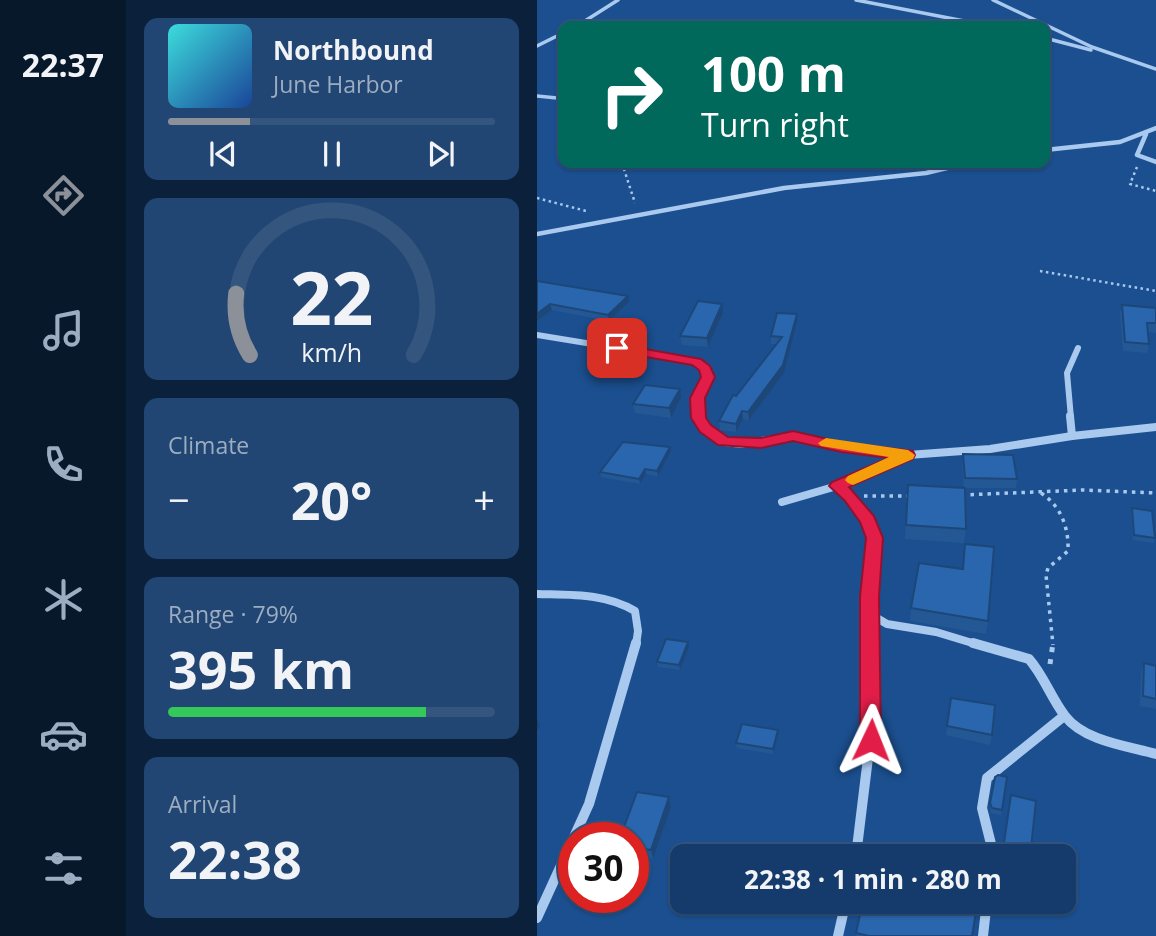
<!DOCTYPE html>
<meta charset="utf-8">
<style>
:root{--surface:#143b6b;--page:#214673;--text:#f1f3f6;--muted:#9dadc1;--line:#33557e;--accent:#8c9099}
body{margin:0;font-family:"Open Sans",sans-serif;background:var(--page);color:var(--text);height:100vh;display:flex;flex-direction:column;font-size:26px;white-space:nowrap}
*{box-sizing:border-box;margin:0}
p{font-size:23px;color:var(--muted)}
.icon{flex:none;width:38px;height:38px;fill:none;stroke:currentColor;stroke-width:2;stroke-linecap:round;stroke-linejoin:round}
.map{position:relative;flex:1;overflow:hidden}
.sheet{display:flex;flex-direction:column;gap:18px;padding:18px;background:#0b203b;width:411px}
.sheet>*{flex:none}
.hud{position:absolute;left:21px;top:21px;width:492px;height:147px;border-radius:14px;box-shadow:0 2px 5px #0004,0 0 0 2px var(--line);background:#00695c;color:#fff;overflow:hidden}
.speed{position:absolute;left:21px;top:822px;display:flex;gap:14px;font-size:35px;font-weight:700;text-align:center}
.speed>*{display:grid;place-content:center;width:91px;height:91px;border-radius:50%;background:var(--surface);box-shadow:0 2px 5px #0004,0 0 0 2px var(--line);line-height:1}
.speed .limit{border:10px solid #d22;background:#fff;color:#111}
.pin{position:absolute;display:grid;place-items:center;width:60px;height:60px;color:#fff;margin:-30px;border-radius:14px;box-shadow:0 4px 10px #0006}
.me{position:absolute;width:77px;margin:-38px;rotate:2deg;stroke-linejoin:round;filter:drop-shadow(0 0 5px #0008)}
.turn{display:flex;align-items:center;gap:24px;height:147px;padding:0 28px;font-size:32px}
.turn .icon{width:91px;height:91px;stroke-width:2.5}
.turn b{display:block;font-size:49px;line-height:60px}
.big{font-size:52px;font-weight:700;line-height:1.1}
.sheet .tile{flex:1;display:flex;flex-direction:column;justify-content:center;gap:10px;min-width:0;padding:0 24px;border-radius:14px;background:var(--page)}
.sheet .dial{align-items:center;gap:0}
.dial svg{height:182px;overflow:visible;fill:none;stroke:var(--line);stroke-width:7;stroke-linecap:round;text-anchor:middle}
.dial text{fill:var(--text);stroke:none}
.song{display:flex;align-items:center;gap:21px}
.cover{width:84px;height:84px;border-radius:10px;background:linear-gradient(135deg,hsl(180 70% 55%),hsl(220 70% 35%))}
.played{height:7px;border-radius:4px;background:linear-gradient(90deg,var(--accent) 25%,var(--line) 25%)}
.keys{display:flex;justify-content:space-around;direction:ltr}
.heat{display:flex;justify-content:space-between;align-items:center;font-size:38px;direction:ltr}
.charge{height:10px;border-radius:5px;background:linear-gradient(90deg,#34c759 79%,var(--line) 0)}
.trip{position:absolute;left:133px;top:844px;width:406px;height:70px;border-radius:14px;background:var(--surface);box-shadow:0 2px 5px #0004,0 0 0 2px var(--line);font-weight:700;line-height:70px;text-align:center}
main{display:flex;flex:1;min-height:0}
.menu{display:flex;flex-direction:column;width:126px;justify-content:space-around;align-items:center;background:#08182b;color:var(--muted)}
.menu .icon{width:49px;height:49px}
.menu .on{color:var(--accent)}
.menu b{font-size:32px;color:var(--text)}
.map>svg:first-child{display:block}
</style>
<main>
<nav class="menu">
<b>22:37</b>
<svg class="icon on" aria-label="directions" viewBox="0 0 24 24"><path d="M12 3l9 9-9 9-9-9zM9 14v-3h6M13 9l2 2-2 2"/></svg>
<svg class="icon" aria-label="music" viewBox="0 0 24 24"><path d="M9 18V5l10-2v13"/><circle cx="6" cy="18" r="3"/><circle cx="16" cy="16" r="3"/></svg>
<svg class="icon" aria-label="phone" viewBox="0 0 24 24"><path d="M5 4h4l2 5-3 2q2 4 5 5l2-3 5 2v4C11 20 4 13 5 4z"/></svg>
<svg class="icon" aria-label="climate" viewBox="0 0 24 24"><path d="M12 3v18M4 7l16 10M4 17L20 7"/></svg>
<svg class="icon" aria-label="car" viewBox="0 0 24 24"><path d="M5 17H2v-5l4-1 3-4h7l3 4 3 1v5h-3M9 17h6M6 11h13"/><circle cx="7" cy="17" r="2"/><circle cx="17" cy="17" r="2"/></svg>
<svg class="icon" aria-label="filters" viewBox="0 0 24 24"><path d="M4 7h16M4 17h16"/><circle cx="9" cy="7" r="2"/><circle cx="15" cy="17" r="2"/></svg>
</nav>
<section class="sheet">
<div class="tile">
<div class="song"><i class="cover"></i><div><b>Northbound</b><p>June Harbor</p></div></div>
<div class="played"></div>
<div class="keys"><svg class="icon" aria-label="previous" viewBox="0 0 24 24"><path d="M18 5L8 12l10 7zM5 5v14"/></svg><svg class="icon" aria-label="pause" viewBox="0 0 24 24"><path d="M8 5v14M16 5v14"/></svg><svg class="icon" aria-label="next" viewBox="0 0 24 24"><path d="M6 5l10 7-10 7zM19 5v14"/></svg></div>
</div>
<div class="tile dial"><svg viewBox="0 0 100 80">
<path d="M14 69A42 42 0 1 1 86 69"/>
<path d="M14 69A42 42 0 0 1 8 42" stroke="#8c9099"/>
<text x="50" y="56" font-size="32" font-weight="700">22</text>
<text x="50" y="72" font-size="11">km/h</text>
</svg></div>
<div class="tile"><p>Climate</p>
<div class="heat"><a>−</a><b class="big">20°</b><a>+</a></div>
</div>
<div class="tile"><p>Range · 79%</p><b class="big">395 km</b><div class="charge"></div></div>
<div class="tile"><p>Arrival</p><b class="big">22:38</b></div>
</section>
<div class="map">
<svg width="619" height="936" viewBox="0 0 619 936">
<rect width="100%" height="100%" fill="#1b4f8f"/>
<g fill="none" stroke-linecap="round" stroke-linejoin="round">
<g stroke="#a9c9ee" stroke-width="2.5" stroke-dasharray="2.5 3.5" stroke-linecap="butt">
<path d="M85 163 98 203"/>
<path d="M600 167 593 184 619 191"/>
<path d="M0 198 49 211"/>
<path d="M503 271 619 291"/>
</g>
<g stroke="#a9c9ee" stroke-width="3.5" stroke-dasharray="3.5 5" stroke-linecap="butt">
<path d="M504 493C524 506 532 528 531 551L511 568 509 575 516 645"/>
<path d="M425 495 546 490 619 493"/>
<path d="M327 496H375"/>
</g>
<path stroke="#a9c9ee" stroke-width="5" stroke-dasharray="5 7" stroke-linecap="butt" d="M513 664 516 643"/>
<g stroke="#a9c9ee" stroke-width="3.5">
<path d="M319 0 453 26"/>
<path d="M456 0 555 47 619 69"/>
<path d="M40 26 81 0"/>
<path d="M508 38 554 50"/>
<path d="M0 46 26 33"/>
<path d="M0 96 20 98"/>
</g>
<g stroke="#a9c9ee" stroke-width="4.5">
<path d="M609 134 600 155 619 162"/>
<path d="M508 150 583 142 619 128"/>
<path d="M0 234 247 188 389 173 431 163"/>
</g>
<g stroke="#a9c9ee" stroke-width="6">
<path d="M0 335 159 361 168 369 171 377 161 398 162 418"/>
<path d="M534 418 530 373 541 348"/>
</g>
<g stroke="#a9c9ee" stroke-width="8">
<path d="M162 416 168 429 187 442 205 444 256 436 304 447 371 455 453 449 535 436 619 427"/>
<path d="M533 416 535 436"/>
<path d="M300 486C349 531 334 555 333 614L350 624 399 632 442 645"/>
<path d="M245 502 300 486 369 456"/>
<path d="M0 594C34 595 68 593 98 611L101 631 99 645"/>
<path d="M333 614 334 645"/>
</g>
<g stroke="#a9c9ee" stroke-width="10">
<path d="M436 643 492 659C507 676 514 698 528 716 547 741 590 746 619 754"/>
<path d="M319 856 336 717 334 643"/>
<path d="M457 856 445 808 450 778 527 716"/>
<path d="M0 918 52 804 99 643"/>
<path d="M301 936 309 901"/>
<path d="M446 936 450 901"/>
</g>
</g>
<g fill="#245895">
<path d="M0 281 92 302 72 321 15 310 0 321Z"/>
<path d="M585 305 619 308V333L611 332 612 344 610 353 586 351 583 313Z"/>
<path d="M186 313 171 347 145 345 143 336Z"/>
<path d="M260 314V322L247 373 212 420 206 419 199 432 183 430 182 421 199 396 239 344H234V336Z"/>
<path d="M144 398 134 418 98 413 96 404Z"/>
<path d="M133 447 134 451 121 476 109 474 103 484 64 477 63 472Z"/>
<path d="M426 454 480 479 479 488H427L425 463Z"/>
<path d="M371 485 429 529 427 543 368 539Z"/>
<path d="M595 508 618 538 617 543 596 540 594 513Z"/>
<path d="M374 608 451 621 449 634 373 621Z"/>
<path d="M151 642 152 647 143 670 121 667 120 662Z"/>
<path d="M607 663 619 666V709L603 706 604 673Z"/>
<path d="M414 698 455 735 453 745 409 735Z"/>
<path d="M241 735 236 754 200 748 199 743Z"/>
<path d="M458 777H470L464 815 454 813 453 808Z"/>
<path d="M132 797 134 807 116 859 96 855V838Z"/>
<path d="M319 933 435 936H319Z"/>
</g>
<g fill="#1d4779">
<path d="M91 296 92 302 72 321 71 315Z"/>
<path d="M13 304 15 310 0 321V314Z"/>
<path d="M185 304 186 313 171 347 170 338Z"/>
<path d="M260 314V322L247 373 212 420 211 412Z"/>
<path d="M143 389 144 398 134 418 132 408Z"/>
<path d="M205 411 206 419 199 432V424Z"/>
<path d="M133 447 134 451 121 476 120 471Z"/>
<path d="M108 469 109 474 103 484 102 479Z"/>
<path d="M151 642 152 647 143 670 142 665Z"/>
<path d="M0 718 3 726 0 731Z"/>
<path d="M241 730V735L236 754V749Z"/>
<path d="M132 797 134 807 116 859 114 850Z"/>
</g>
<g fill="#2a66ad" stroke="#1d4779" stroke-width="2">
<path d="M0 281 91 296 71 315 13 304 0 314Z"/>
<path d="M161 301 185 304 170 338 143 336Z"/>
<path d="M585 305 619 308V323H610L612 344 588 342Z"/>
<path d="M240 313 260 314 246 365 211 412 205 411 199 424 182 421 196 395 199 396 245 337 234 336Z"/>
<path d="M108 385 143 389 132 408 96 404Z"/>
<path d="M86 442 133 447 120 471 108 469 102 479 63 472Z"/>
<path d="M426 454 476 455 480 479 428 478Z"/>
<path d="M371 485 428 488 429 529 369 525Z"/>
<path d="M595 508 615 511 618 538 597 535Z"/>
<path d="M428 544 457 547 451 621 374 608 382 563 426 569Z"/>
<path d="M129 639 151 642 142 665 120 662Z"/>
<path d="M607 663 619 666V699L606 696Z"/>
<path d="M414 698 458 705 455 735 410 726Z"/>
<path d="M205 724 241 730 236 749 199 743Z"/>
<path d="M461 775 470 777 465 810 455 808 453 803 458 777Z"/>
<path d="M100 792 132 797 114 850 96 847V838H83Z"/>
<path d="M474 795 499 801 494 848 509 852V856H465Z"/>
<path d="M425 847 443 851V856H423Z"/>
<path d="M326 901H436L435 910 439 912 435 936H332L319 933Z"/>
</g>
<path fill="#e11d48" stroke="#92132f" stroke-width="2" d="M80 344 164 359 173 366 178 377 168 398 169 418 174 425 191 437 224 438 256 431 304 442 376 451 378 455 376 459 312 487 337 516 346 538 342 597 344 740 341 747 334 749 326 747 323 740V597L329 538 323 522 308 501 292 486 295 482 351 458 304 452 256 441 224 448 181 445 163 432 154 418 153 398 164 377 162 370 155 365 75 351 73 348Z"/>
<path fill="#f59e0b" d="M289 438 371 450 378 455 376 459 316 485 311 483 308 480 311 476 352 457 284 446 281 443Z"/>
</svg>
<div class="speed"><div class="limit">30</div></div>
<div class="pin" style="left:80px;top:348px;background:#d93025"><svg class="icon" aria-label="arrive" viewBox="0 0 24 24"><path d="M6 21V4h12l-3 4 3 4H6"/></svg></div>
<svg class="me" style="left:334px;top:740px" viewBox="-20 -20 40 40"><path d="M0-17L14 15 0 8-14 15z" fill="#e11d48" stroke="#fff" stroke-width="4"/></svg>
<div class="trip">22:38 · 1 min · 280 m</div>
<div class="hud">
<div class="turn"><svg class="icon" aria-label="right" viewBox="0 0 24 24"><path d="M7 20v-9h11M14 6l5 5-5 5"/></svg><div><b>100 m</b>Turn right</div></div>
</div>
</div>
</main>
